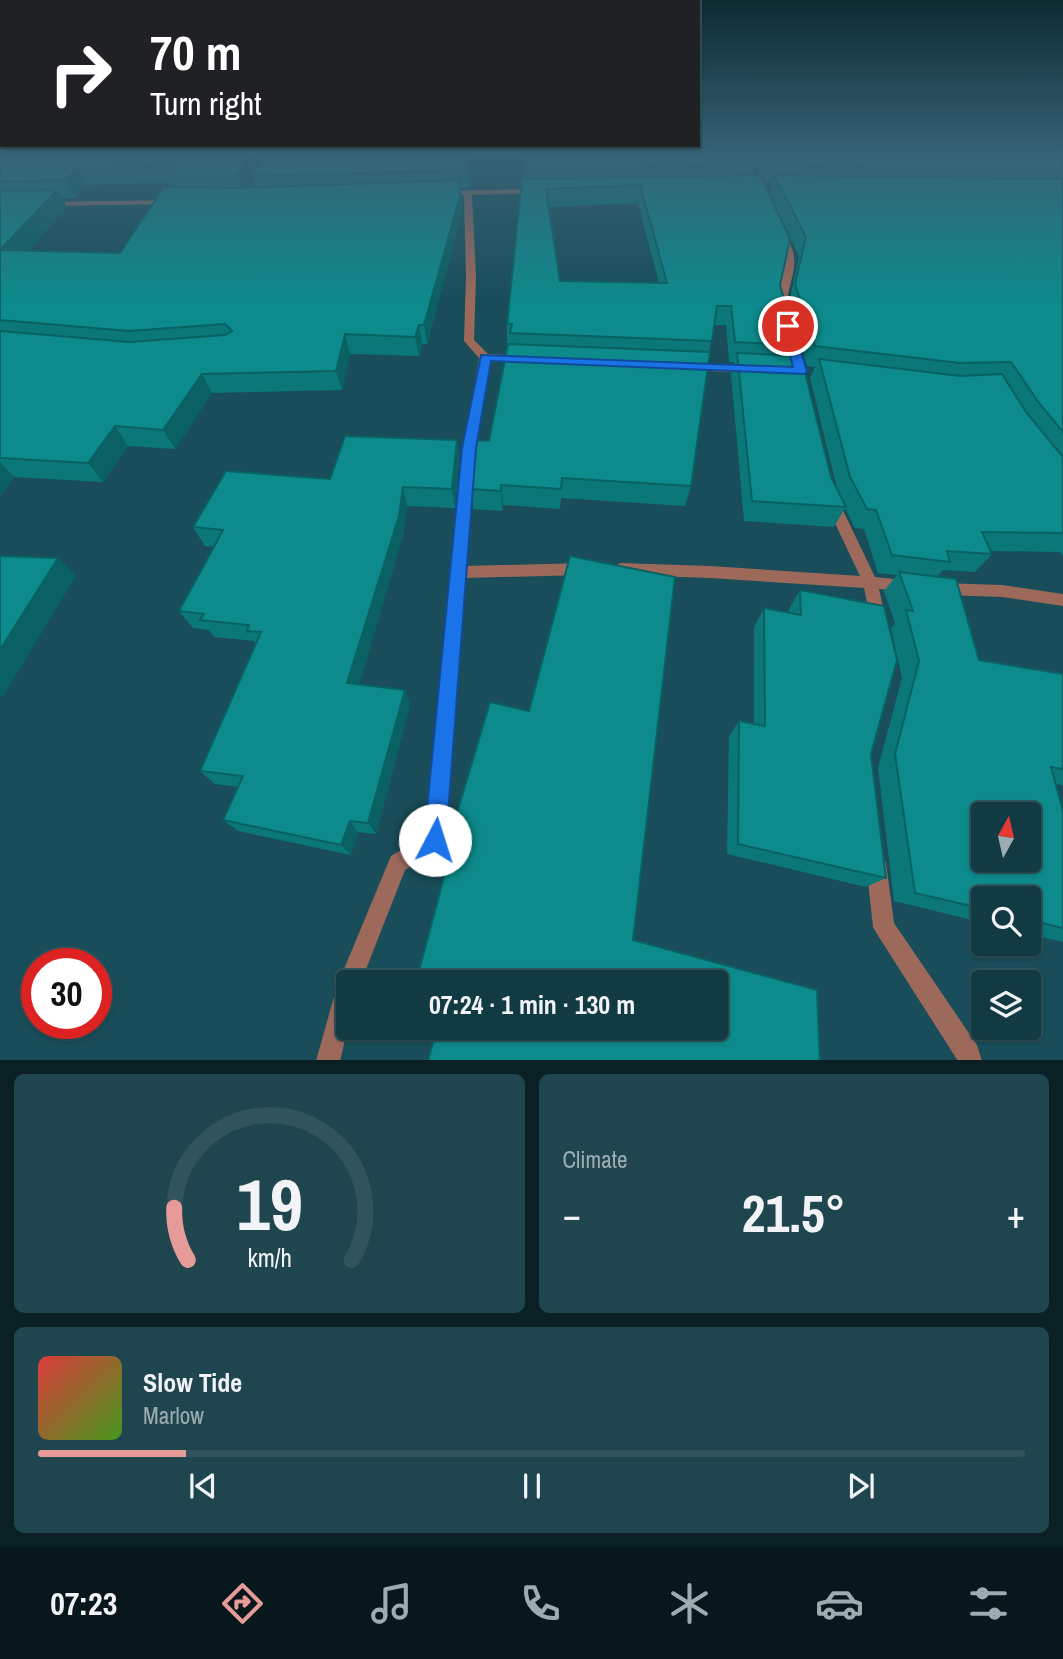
<!DOCTYPE html>
<meta charset="utf-8">
<style>
:root{--surface:#123a43;--page:#1f454e;--text:#f1f3f6;--muted:#9cadb2;--line:#31545c;--accent:#e69b98}
body{margin:0;font-family:"Archivo Narrow",sans-serif;background:var(--page);color:var(--text);height:100vh;display:flex;flex-direction:column;font-size:26px;white-space:nowrap}
*{box-sizing:border-box;margin:0}
p{font-size:23px;color:var(--muted)}
.icon{flex:none;width:38px;height:38px;fill:none;stroke:currentColor;stroke-width:2;stroke-linecap:round;stroke-linejoin:round}
.map{position:relative;height:1060px;overflow:hidden}
.sheet{display:flex;flex-direction:column;gap:14px;padding:14px;background:#0a2025;flex:1}
.sheet>*{flex:none}
.guide{position:absolute;left:0px;top:0px;width:700px;height:147px;box-shadow:0 2px 5px #0004,0 0 0 2px var(--line);background:#202124;color:#fff;overflow:hidden}
.needle{width:46px;rotate:8deg}
.fabs{position:absolute;left:971px;top:802px;display:grid;gap:14px}
.fabs a{display:grid;place-items:center;width:70px;height:70px;border-radius:7px;background:var(--surface);box-shadow:0 2px 5px #0004,0 0 0 2px var(--line);font-size:35px}
.speed{position:absolute;left:21px;top:948px;display:flex;gap:14px;font-size:35px;font-weight:700;text-align:center}
.speed>*{display:grid;place-content:center;width:91px;height:91px;border-radius:50%;background:var(--surface);box-shadow:0 2px 5px #0004,0 0 0 2px var(--line);line-height:1}
.speed .limit{border:10px solid #d22;background:#fff;color:#111}
.pin{position:absolute;display:grid;place-items:center;width:60px;height:60px;color:#fff;margin:-30px;border:4px solid #fff;border-radius:50%;box-shadow:0 2px 7px #0007}
.me{position:absolute;width:77px;margin:-38px;rotate:5deg;stroke-linejoin:round;filter:drop-shadow(0 0 5px #0008)}
.turn{display:flex;align-items:center;gap:24px;height:147px;padding:0 35px;font-size:32px}
.turn .icon{width:91px;height:91px;stroke-width:2.5}
.turn b{display:block;font-size:49px;line-height:60px}
.big{font-size:52px;font-weight:800;line-height:1.1}
.sheet .card{flex:1;display:flex;flex-direction:column;justify-content:center;gap:10px;min-width:0;padding:0 24px;border-radius:10px;background:var(--page)}
.sheet .dial{align-items:center;gap:0}
.dial svg{height:182px;overflow:visible;fill:none;stroke:var(--line);stroke-width:7;stroke-linecap:round;text-anchor:middle}
.dial text{fill:var(--text);stroke:none}
.song{display:flex;align-items:center;gap:21px}
.cover{width:84px;height:84px;border-radius:10px;background:linear-gradient(135deg,hsl(0 70% 55%),hsl(100 70% 35%))}
.played{height:7px;border-radius:4px;background:linear-gradient(90deg,var(--accent) 15%,var(--line) 15%)}
.keys{display:flex;justify-content:space-around;direction:ltr}
.heat{display:flex;justify-content:space-between;align-items:center;font-size:38px;direction:ltr}
.sheet .tiles{flex:1;display:grid;gap:14px;grid-template-columns:1fr 1fr}
.card:last-child{grid-column:span 2}
.trip{position:absolute;left:336px;top:970px;width:392px;height:70px;border-radius:7px;background:var(--surface);box-shadow:0 2px 5px #0004,0 0 0 2px var(--line);font-weight:800;line-height:70px;text-align:center}
.tabs{display:flex;height:112px;justify-content:space-around;align-items:center;background:#07171b;color:var(--muted)}
.tabs .icon{width:49px;height:49px}
.tabs .current{color:var(--accent)}
.tabs b{font-size:32px;color:var(--text)}
.map>svg:first-child{display:block}
</style>
<div class="map">
<svg width="1063" height="1061" viewBox="0 0 1063 1061">
<rect width="100%" height="100%" fill="#184d59"/>
<g fill="none" stroke-linecap="round" stroke-linejoin="round">
<g fill="#9d695b" fill-rule="evenodd">
<path d="M537 189H540V193L472 195 476 276 474 340 488 354 522 356 527 359 522 362 490 361 475 448 466 566 583 563 588 565 590 569 588 573 583 575 465 578 445 840 442 847 405 870 361 982H348V1027L340 1061H316L337 986 391 856 426 835 463 448 479 358 464 341 466 276 464 195H442L438 193 442 191Z"/>
<path d="M174 200H177V204L47 206 43 204 47 202Z"/>
<path d="M781 231C786 235 787 238 790 244 803 270 782 287 789 314L784 317 779 314 776 303 787 257 777 234Z"/>
<path d="M689 365 749 367 755 370 749 373 685 370V366Z"/>
<path d="M831 495 838 500 875 577 913 581 915 585 913 589 908 591 879 589 886 621 884 626 878 628 872 626 864 588 710 578 621 575 616 573 614 569 616 565 621 563 710 566 860 576 824 500Z"/>
<path d="M942 583 1002 585 1063 594V606L1002 597 942 595 937 593 934 589 937 585Z"/>
<path d="M876 853 883 856 886 863 894 923 977 1045 982 1061H958L877 934 873 927 866 863 869 856Z"/>
</g>
</g>
<g fill="#0b7778" fill-rule="evenodd">
<path d="M0 153H478L469 187 461 188 462 213 427 344H422L419 356 350 354 342 390 212 393 175 449 128 446 103 482 14 477 0 496ZM252 178 255 187 246 188ZM173 182 175 187 120 253 28 251 67 207 62 198H76L86 185Z"/>
<path d="M524 153H1063V556L1060 552 991 551 992 554 975 572 943 570 937 577 979 660 1063 674V785L1055 784 1063 811V942L1029 934V898H984V923L894 901 878 768 902 678 891 628 895 623 884 591 897 575 878 573 864 529 855 528 845 508 834 527 744 521 731 374 734 362H729L726 325H714L709 352 691 486 685 506 561 498 560 509 503 505 502 511 473 509 471 489 489 441 507 344V324L523 179ZM752 159 765 182 772 183 769 193 799 256 789 303 807 366 815 367 810 378 838 492 831 477 793 356 797 345 780 285 753 175 755 165ZM638 203 659 283 560 281 549 207Z"/>
<path d="M457 440 459 460 455 508 407 506 403 535 359 685 405 690 410 705 376 834 358 832 351 855 238 831 223 820 238 787 215 784 200 771 256 644 254 641 214 637 209 630 193 628 179 611 214 547 205 546 193 527 330 479Z"/>
<path d="M675 577 448 981 428 976 419 971 456 830 454 823 529 711Z"/>
<path d="M800 590 871 754 886 878 866 887 727 854 729 736 739 721 754 723V627L764 608 789 613V609Z"/>
</g>
<g fill="#096161">
<path d="M252 153H268L251 176 252 178 242 193 237 176Z"/>
<path d="M472 153H478L469 187 468 170Z"/>
<path d="M77 168 86 185 76 198 66 180Z"/>
<path d="M460 180 462 213 427 344 424 325Z"/>
<path d="M57 190 67 207 13 269 0 250Z"/>
<path d="M419 325 422 344 419 356 415 337Z"/>
<path d="M345 334 350 354 342 390 336 371Z"/>
<path d="M202 374 212 393 175 449 163 430Z"/>
<path d="M115 426 128 446 103 482 88 463Z"/>
<path d="M457 440 459 460 455 508 452 489Z"/>
<path d="M0 462 14 477 0 496Z"/>
<path d="M501 485 503 505 502 511 501 491Z"/>
<path d="M403 487 407 506 403 535 355 699 347 683Z"/>
<path d="M58 558 76 576 3 697 0 695V650Z"/>
<path d="M405 690 410 705 376 834 368 823Z"/>
<path d="M350 821 358 832 351 855 341 845Z"/>
</g>
<g fill="#0d8a8b" stroke="#096161" stroke-width="2" fill-rule="evenodd">
<path d="M0 153H252L237 176 171 178 180 165 77 168 66 180 0 182Z"/>
<path d="M265 153H472L468 170 251 176Z"/>
<path d="M524 153H750L755 165 523 169Z"/>
<path d="M762 153H1063V171L769 165Z"/>
<path d="M760 175 790 239 780 285 797 345 735 342 731 306H717L712 341 510 333 512 324H507L522 179ZM640 185 667 283 560 281 546 189Z"/>
<path d="M774 175 1063 179V432L1039 403 1011 362 960 363 815 346 795 284 806 237Z"/>
<path d="M460 180V196L424 325H419L415 337 345 334 336 371 202 374 163 430 115 426 88 463 0 458V331L129 342 225 335 232 331 225 324 129 331 0 320V191L57 190 0 250 120 253 164 187 240 188Z"/>
<path d="M508 344 710 352 691 486 562 478 561 489 501 485V491L471 489 475 440 489 441Z"/>
<path d="M737 353 801 356 831 477 846 507 752 501Z"/>
<path d="M819 359 960 376 1002 374 1026 412 1063 457V533L982 532 992 554 947 551 950 562 892 555 876 510 867 509 850 477Z"/>
<path d="M345 436 457 440 452 489 403 487 399 516 347 683 405 690 368 823 350 821 341 845 223 820 243 776 200 771 261 632 247 631 249 625 200 620 204 614 179 611 223 530 193 527 226 471 330 479Z"/>
<path d="M0 556 58 558 0 650Z"/>
<path d="M570 556 675 577 633 940 817 990 820 1061H428L437 1027H716V982H448L449 978 419 971 458 824 454 823 490 702 529 711Z"/>
<path d="M899 572 956 579 979 660 1063 674V769L1051 767 1063 811V928L1029 920V898H984V909L915 893 895 754 919 661 906 610 913 611ZM984 814H1029V859H984Z"/>
<path d="M800 590 884 606 897 660 871 754 886 878 738 844 739 721 765 726 764 608 801 615Z"/>
</g>
<linearGradient id="sky" x2="0" y2="1"><stop stop-color="#0d2a31"/><stop offset="0.51" stop-color="#376276"/><stop offset="1" stop-color="#376276" stop-opacity="0"/></linearGradient>
<rect width="1063" height="301" fill="url(#sky)"/>
<path fill="#1a73e8" stroke="#114b97" stroke-width="2" d="M788 322 793 326 807 371 805 374 491 361 476 448 446 840 443 848 435 851 427 848 424 840 462 448 481 355 793 367 782 326Z"/>
</svg>
<div class="fabs">
<a><svg class="needle" viewBox="-14 -14 28 28"><path d="M0-13l5 13h-10z" fill="#e53935"/><path d="M0 13l5-13h-10z" fill="#9cadb2"/></svg></a>
<a><svg class="icon" aria-label="search" viewBox="0 0 24 24"><circle cx="10" cy="10" r="6"/><path d="M15 15l6 6"/></svg></a>
<a><svg class="icon" aria-label="layers" viewBox="0 0 24 24"><path d="M12 4l9 5-9 5-9-5zM3 14l9 5 9-5"/></svg></a>
</div>
<div class="speed"><div class="limit">30</div></div>
<div class="pin" style="left:788px;top:326px;background:#d93025"><svg class="icon" aria-label="arrive" viewBox="0 0 24 24"><path d="M6 21V4h12l-3 4 3 4H6"/></svg></div>
<svg class="me" style="left:435px;top:840px" viewBox="-20 -20 40 40"><circle r="19" fill="#fff"/><path d="M0-13L10 11 0 6-10 11z" fill="#1a73e8"/></svg>
<div class="trip">07:24 · 1 min · 130 m</div>
<div class="guide">
<div class="turn"><svg class="icon" aria-label="right" viewBox="0 0 24 24"><path d="M7 20v-9h11M14 6l5 5-5 5"/></svg><div><b>70 m</b>Turn right</div></div>
</div>
</div>
<section class="sheet">
<div class="tiles">
<div class="card dial"><svg viewBox="0 0 100 80">
<path d="M14 69A42 42 0 1 1 86 69"/>
<path d="M14 69A42 42 0 0 1 8 46" stroke="#e69b98"/>
<text x="50" y="56" font-size="32" font-weight="700">19</text>
<text x="50" y="72" font-size="11">km/h</text>
</svg></div>
<div class="card"><p>Climate</p>
<div class="heat"><a>−</a><b class="big">21.5°</b><a>+</a></div>
</div>
<div class="card">
<div class="song"><i class="cover"></i><div><b>Slow Tide</b><p>Marlow</p></div></div>
<div class="played"></div>
<div class="keys"><svg class="icon" aria-label="previous" viewBox="0 0 24 24"><path d="M18 5L8 12l10 7zM5 5v14"/></svg><svg class="icon" aria-label="pause" viewBox="0 0 24 24"><path d="M8 5v14M16 5v14"/></svg><svg class="icon" aria-label="next" viewBox="0 0 24 24"><path d="M6 5l10 7-10 7zM19 5v14"/></svg></div>
</div>
</div>
</section>
<nav class="tabs">
<b>07:23</b>
<svg class="icon current" aria-label="directions" viewBox="0 0 24 24"><path d="M12 3l9 9-9 9-9-9zM9 14v-3h6M13 9l2 2-2 2"/></svg>
<svg class="icon" aria-label="music" viewBox="0 0 24 24"><path d="M9 18V5l10-2v13"/><circle cx="6" cy="18" r="3"/><circle cx="16" cy="16" r="3"/></svg>
<svg class="icon" aria-label="phone" viewBox="0 0 24 24"><path d="M5 4h4l2 5-3 2q2 4 5 5l2-3 5 2v4C11 20 4 13 5 4z"/></svg>
<svg class="icon" aria-label="climate" viewBox="0 0 24 24"><path d="M12 3v18M4 7l16 10M4 17L20 7"/></svg>
<svg class="icon" aria-label="car" viewBox="0 0 24 24"><path d="M5 17H2v-5l4-1 3-4h7l3 4 3 1v5h-3M9 17h6M6 11h13"/><circle cx="7" cy="17" r="2"/><circle cx="17" cy="17" r="2"/></svg>
<svg class="icon" aria-label="filters" viewBox="0 0 24 24"><path d="M4 7h16M4 17h16"/><circle cx="9" cy="7" r="2"/><circle cx="15" cy="17" r="2"/></svg>
</nav>
